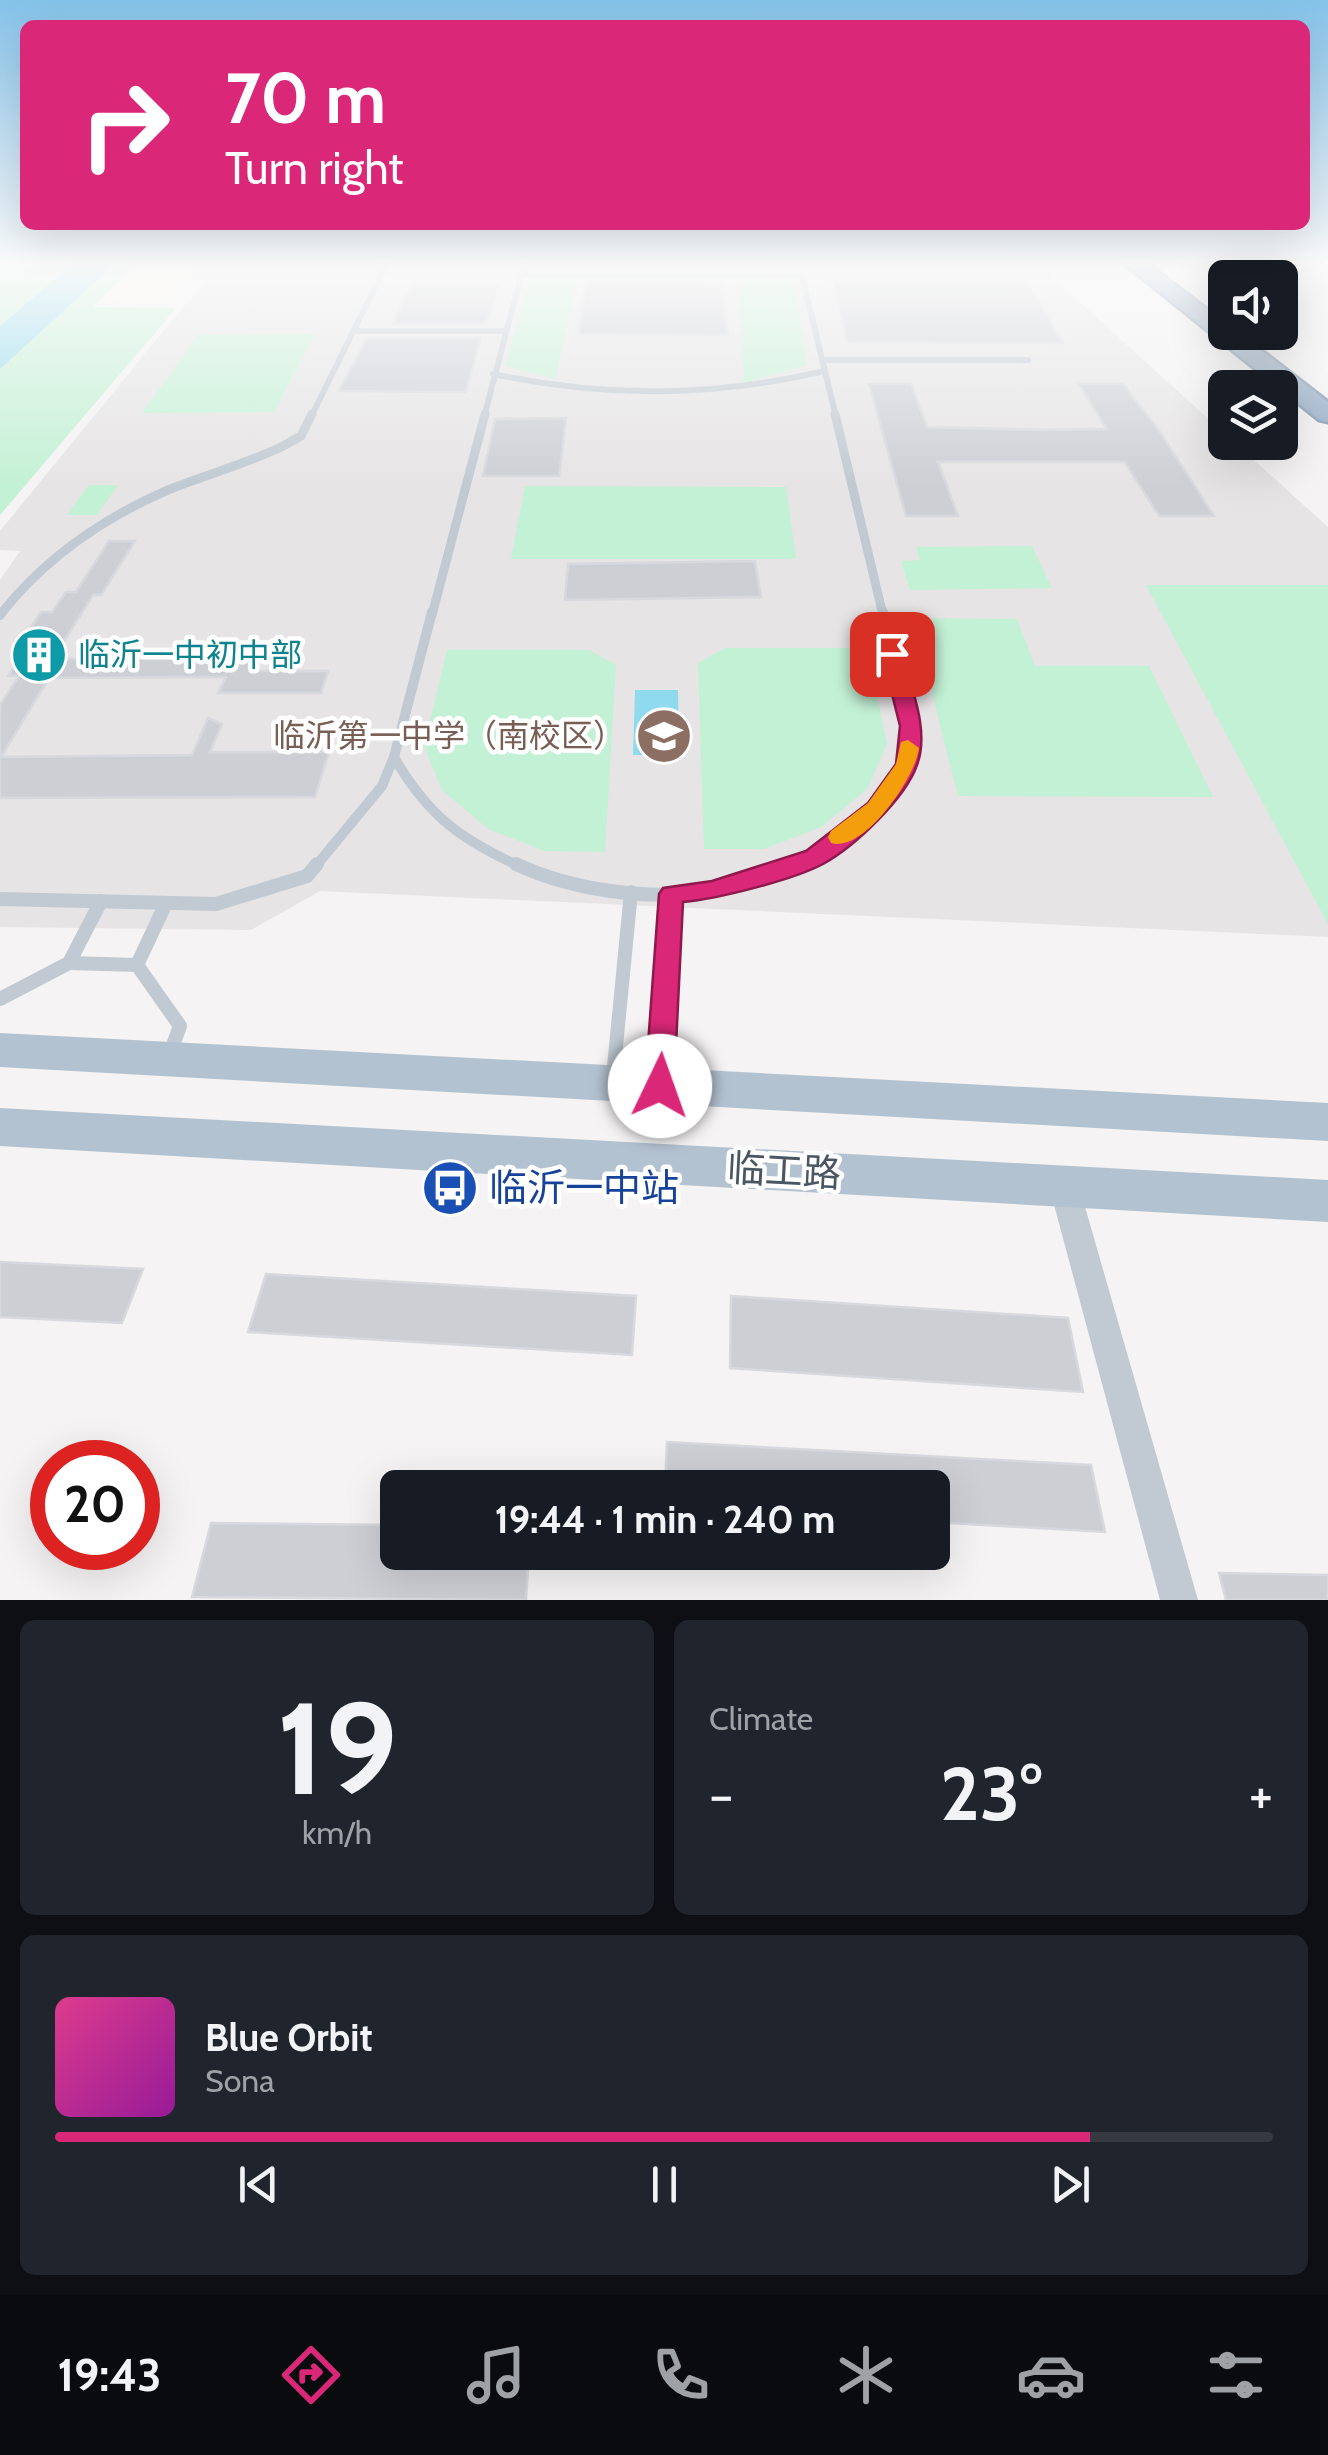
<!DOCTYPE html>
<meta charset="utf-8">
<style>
:root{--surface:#171b24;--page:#20242c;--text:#f1f3f6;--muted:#9ea1a6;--line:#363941;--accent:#db2777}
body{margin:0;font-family:Cabin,"Noto Sans SC",sans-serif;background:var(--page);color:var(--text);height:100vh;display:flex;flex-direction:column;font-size:38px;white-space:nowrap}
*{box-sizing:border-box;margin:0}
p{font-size:32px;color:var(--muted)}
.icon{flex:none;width:55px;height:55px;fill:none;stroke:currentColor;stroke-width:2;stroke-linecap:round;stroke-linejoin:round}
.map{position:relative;height:1600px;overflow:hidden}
.sheet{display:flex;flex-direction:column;gap:20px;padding:20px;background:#0d0f14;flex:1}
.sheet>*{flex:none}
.hud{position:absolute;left:20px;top:20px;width:1290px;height:210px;border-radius:15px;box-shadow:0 10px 40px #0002;background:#db2777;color:#fff;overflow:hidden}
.buttons{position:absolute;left:1208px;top:260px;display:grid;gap:20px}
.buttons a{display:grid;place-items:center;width:90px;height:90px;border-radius:15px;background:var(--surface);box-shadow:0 10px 40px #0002;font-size:50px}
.speed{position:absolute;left:30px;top:1440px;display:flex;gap:20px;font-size:50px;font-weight:700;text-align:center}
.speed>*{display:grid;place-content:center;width:130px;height:130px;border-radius:50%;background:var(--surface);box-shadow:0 10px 40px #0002;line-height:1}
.speed .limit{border:15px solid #d22;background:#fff;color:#111}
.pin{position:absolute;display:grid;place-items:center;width:85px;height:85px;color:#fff;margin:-42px;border-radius:20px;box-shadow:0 5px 15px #0006}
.me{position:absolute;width:110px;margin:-55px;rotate:3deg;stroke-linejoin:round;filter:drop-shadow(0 0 8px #0008)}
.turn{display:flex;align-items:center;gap:35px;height:210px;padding:0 40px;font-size:45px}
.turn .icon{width:130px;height:130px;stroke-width:2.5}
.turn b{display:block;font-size:70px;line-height:85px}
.big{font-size:75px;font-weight:700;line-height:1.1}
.sheet .tile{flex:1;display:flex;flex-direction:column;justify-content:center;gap:15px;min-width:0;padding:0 35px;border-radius:15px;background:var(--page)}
.sheet .dial{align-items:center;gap:0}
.dial b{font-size:130px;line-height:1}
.song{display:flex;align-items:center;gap:30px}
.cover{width:120px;height:120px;border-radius:15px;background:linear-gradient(135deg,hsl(330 70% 55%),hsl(300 70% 35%))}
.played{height:10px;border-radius:5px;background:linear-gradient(90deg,var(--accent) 85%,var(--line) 85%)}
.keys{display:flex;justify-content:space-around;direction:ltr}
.heat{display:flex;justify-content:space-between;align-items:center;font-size:55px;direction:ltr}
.sheet .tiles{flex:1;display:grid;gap:20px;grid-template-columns:1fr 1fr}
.tile:last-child{grid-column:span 2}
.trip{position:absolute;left:380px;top:1470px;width:570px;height:100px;border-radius:15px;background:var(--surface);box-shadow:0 10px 40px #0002;font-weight:700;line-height:100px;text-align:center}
.tabs{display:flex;height:160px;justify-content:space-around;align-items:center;background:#090b0e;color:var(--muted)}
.tabs .icon{width:70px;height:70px}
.tabs .active{color:var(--accent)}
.tabs b{font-size:45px;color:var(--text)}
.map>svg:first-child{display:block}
</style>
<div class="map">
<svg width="1328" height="1600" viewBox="0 0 1328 1600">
<rect width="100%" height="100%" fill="#f5f3f3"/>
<path fill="#fdf9ef" d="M141 261H202L166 303 100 302Z"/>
<path fill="#e6e4e5" d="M221 261 1038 264 1225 434V442L1235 443 1328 527V937L320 891 251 930 0 927V580L20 551 0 550V531Z"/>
<g fill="#c3f1d5">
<path d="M0 261H138L93 307 176 308 0 515Z"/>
<path d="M530 277 576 278 556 379 505 366Z"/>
<path d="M738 280H794L807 365 744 383Z"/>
<path d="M315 334 274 412 142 413 198 335Z"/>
<path d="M89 485H118L97 515H67Z"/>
<path d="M525 486 786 487 796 559H511Z"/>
<path d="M1032 546 1052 588 910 590 901 561 920 560 916 547Z"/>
<path d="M1146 585H1328V924Z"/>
<path d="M913 618 1017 619 1035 666H1149L1213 797 958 796Z"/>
<path d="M725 648H867L887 744 868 788 821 827 764 849H704L698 663Z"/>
<path d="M447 650H589L616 665 605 852 545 851 488 829 442 790 424 746Z"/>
</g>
<g fill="#90daee">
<path d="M76 261H118L0 369V326Z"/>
<path d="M635 690H678L679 755H633Z"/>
</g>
<g fill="#cdcfd5" stroke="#d7d9de" stroke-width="2.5">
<path d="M833 280H1026L1063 343 847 342Z"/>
<path d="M586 282 721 283 728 335 579 334Z"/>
<path d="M412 284H500L486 324H392Z"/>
<path d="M367 338H481L465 392 339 391Z"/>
<path d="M869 384H911L927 427 1044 430 1107 429 1079 384H1123L1160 432 1214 516H1159L1125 462H938L958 516H906Z"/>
<path d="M566 418 559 476H483L495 419Z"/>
<path d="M109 541H135L101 595H93L53 659 257 658 252 671H328L321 693H218L226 677 49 678 1 757 192 755 208 718 222 724 210 752H329L315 797 0 798V705L19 676H8L24 652H14L41 612H52L66 592H76Z"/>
<path d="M755 561 761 597 565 600 568 564Z"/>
<path d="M0 1262 143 1269 122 1323 0 1317Z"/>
<path d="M266 1274 636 1296 632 1355 248 1332Z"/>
<path d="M731 1296 1068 1318 1083 1392 730 1368Z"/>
<path d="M667 1442 1091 1465 1105 1532 932 1522V1488H665Z"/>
<path d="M211 1523 398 1525V1552H529L526 1600 192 1597Z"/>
<path d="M1219 1573 1328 1575V1600H1226Z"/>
</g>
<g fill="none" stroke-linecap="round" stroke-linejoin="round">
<g stroke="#7690ad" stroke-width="5">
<path id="highway" d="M1121 261H1144L1225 323V332H1238L1328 402V422L1319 420Z"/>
</g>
<g stroke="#c1cad2" stroke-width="6">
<path d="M521 275 802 276 836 417"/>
<path d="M353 331H505"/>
<path d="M822 360H1028"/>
<path d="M493 374C606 398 712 397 825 371"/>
<path d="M311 417 388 261"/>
<path d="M484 417 525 261"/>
</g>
<g stroke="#c1cad2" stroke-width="9">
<path d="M835 414 883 615"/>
<path d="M0 615C44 559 103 518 168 490 207 474 247 464 285 445L301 436 312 414"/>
<path d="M432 615 485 414"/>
</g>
<g stroke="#c1cad2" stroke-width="10">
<path d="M0 615 2 612"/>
<path d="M394 757C428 816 460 839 521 867"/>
<path d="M315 867 382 786 394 757 432 612"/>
<path d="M786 867C815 858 834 842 858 823 939 759 903 697 883 612"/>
</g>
<g stroke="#c1cad2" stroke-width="14">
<path d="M516 864C571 890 652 902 713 890 740 885 767 873 794 864"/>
<path d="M0 899 216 904 307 876 317 864"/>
<path d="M166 903 137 965 180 1026 169 1056"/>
<path d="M69 963 137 965"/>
<path d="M0 999 69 963 101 901"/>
<path d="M613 1077 631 892"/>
<path d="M660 1080 672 894"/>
</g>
<path fill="#c1cad2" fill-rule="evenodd" d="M1064 1172 1075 1176 1079 1186 1198 1600H1160L1049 1186 1053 1176Z"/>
<g fill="#b3c2d1" fill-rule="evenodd">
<path d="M0 1033 1328 1103V1141L0 1067Z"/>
<path d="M0 1108 1328 1180V1222L0 1146Z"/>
</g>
<use href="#highway" fill="#8ba5c1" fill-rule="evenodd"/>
</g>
<linearGradient id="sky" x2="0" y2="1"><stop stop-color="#85c3ea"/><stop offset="0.54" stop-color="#fafafa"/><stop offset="1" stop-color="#fafafa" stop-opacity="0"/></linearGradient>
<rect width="1328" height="485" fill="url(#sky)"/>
<path fill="#db2777" stroke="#8e194d" stroke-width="2.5" d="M892 648 902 654C911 687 930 731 917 765 905 799 854 847 823 864 793 880 717 899 683 902L674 1086 670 1094 660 1098 650 1094 645 1086 659 894 663 888 712 881 806 851 868 803 896 764 900 726 882 654Z"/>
<path fill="#f59e0b" d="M908 740 919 748C916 776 865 853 831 843L828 837 831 831 868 803 896 764 901 742Z"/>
<defs>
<g id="building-disc" transform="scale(2.875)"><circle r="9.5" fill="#0f9aa8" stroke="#fff"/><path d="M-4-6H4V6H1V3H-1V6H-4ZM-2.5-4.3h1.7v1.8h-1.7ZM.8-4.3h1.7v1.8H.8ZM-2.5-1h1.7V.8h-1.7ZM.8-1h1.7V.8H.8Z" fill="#fff"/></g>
<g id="school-disc" transform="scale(2.875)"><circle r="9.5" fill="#8d6e63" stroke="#fff"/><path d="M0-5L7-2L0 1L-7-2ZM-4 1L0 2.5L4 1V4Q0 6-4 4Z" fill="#fff"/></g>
<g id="bus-disc" transform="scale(2.875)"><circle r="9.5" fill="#1a4fb4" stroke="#fff"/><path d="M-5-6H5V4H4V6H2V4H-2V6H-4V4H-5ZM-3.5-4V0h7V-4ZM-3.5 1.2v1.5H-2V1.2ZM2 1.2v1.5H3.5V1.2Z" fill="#fff"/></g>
</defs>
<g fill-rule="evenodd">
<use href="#building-disc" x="39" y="655"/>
<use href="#school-disc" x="664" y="736"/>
<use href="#bus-disc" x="450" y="1188"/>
</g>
<g text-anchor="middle" stroke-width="9" stroke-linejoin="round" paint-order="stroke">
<g font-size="32" fill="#0d838f" stroke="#fff" text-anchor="start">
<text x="78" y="666">临沂一中初中部</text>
</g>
<g font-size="32" fill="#785e54" stroke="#fff" text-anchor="end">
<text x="625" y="747">临沂第一中学（南校区）</text>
</g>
<g font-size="38" fill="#4a5661" stroke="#fff">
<text transform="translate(784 1171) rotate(3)" y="13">临工路</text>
</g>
<g font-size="38" fill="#164399" stroke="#fff" text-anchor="start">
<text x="489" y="1201">临沂一中站</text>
</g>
</g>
</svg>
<div class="buttons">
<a><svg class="icon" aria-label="sound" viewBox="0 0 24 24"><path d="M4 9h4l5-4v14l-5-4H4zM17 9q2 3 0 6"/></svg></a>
<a><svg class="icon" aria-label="layers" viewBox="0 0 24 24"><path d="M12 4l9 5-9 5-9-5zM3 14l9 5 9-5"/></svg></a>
</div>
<div class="speed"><div class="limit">20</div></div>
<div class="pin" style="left:892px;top:654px;background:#d93025"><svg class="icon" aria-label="arrive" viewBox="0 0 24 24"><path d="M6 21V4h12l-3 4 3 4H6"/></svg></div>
<svg class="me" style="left:660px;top:1086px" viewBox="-20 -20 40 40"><circle r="19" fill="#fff"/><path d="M0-13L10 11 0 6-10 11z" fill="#db2777"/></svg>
<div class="trip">19:44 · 1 min · 240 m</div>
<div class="hud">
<div class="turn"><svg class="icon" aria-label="right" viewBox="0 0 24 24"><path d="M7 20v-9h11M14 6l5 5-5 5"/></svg><div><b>70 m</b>Turn right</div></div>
</div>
</div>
<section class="sheet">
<div class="tiles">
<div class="tile dial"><b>19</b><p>km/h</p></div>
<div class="tile"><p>Climate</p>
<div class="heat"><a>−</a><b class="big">23°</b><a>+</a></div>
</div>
<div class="tile">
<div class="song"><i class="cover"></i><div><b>Blue Orbit</b><p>Sona</p></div></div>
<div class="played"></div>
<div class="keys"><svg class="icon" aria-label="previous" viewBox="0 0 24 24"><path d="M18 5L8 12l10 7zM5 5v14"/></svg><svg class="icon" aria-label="pause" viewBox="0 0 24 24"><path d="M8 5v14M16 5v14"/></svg><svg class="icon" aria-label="next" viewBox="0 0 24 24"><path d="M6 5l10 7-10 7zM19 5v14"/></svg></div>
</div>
</div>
</section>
<nav class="tabs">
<b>19:43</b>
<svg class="icon active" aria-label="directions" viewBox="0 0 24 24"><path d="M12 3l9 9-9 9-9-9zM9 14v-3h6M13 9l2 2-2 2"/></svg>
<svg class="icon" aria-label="music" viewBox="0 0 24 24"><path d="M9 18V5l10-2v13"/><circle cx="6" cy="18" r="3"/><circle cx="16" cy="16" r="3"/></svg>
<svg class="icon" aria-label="phone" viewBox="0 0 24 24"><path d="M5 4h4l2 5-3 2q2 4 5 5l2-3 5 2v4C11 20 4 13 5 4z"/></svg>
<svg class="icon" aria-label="climate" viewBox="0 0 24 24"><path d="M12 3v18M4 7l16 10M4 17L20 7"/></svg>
<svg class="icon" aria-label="car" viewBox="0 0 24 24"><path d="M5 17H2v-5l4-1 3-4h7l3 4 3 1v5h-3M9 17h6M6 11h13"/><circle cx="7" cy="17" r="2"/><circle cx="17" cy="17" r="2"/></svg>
<svg class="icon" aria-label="filters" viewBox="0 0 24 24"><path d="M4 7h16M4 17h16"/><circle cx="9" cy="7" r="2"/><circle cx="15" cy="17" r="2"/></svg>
</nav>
